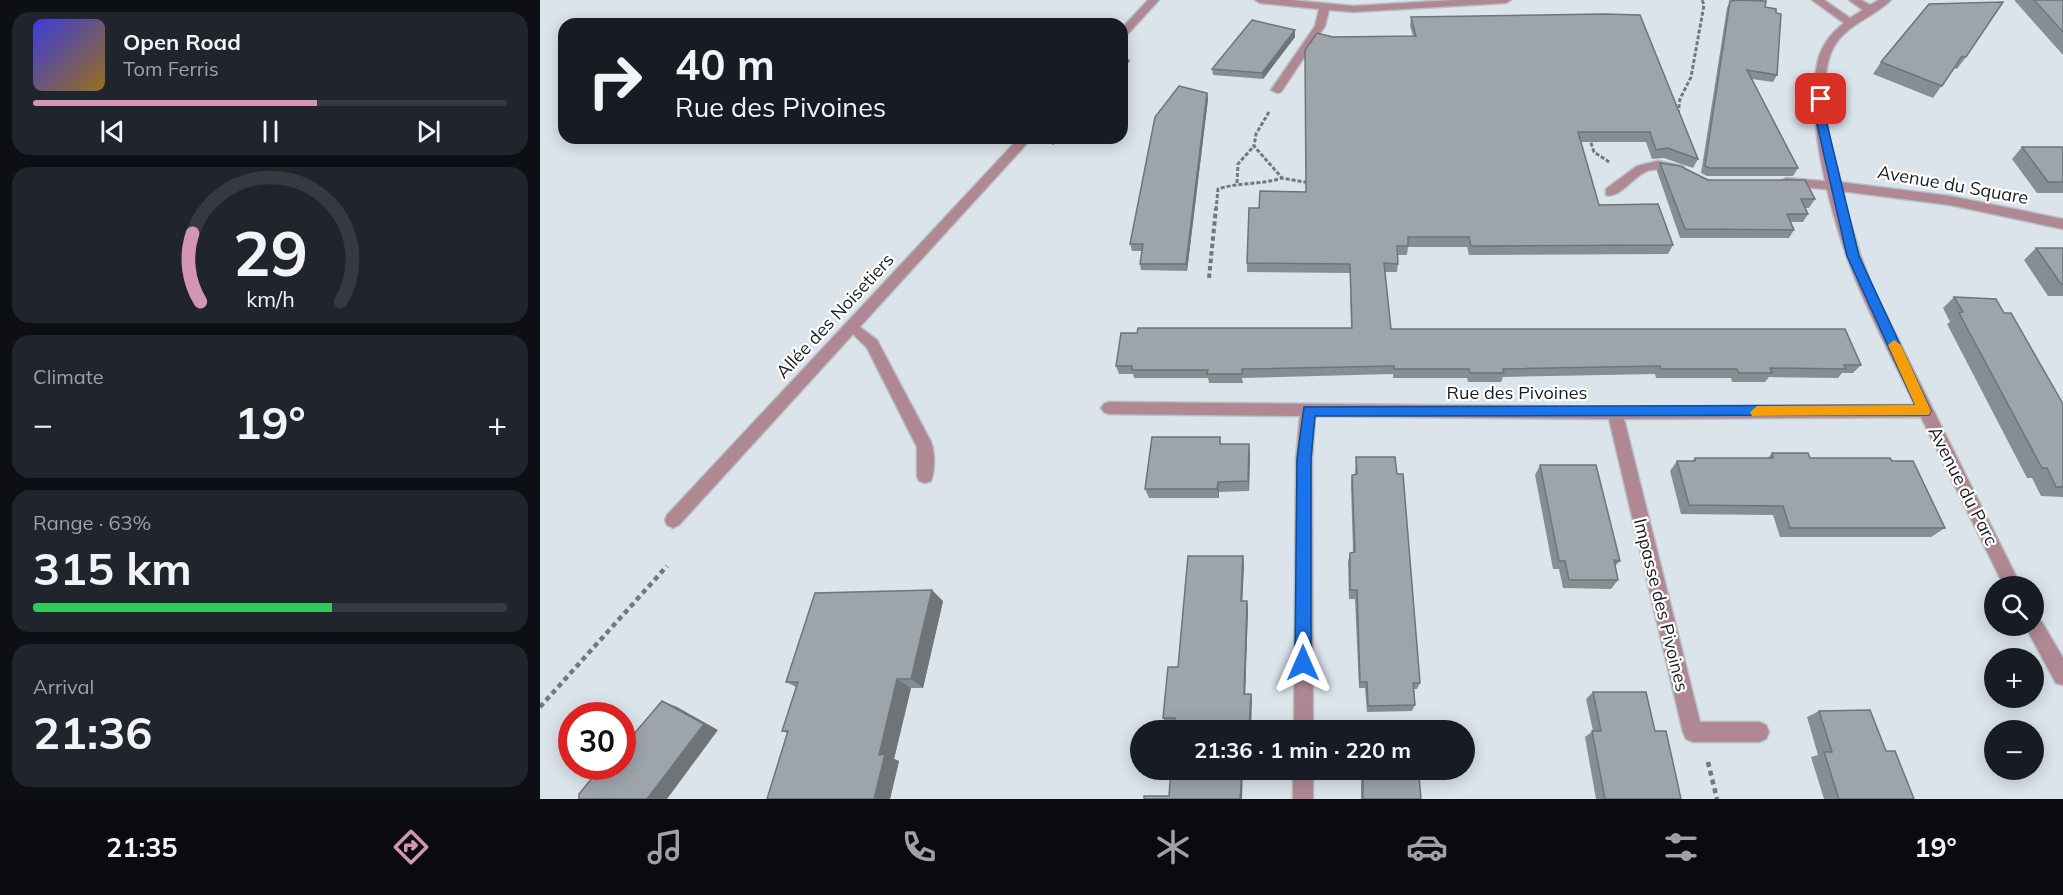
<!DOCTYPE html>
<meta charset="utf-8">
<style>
:root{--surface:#171b24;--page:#20242c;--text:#f1f3f6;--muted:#9ea1a6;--line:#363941;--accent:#d395b2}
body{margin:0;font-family:Mulish,sans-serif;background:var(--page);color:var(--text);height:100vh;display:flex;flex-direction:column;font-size:22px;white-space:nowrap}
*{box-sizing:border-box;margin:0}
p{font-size:20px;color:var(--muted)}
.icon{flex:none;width:33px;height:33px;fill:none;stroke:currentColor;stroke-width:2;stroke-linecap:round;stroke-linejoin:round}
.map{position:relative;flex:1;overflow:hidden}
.side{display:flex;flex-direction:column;gap:12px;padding:12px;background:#0d0f14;width:540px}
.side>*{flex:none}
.banner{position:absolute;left:18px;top:18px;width:570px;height:126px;border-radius:18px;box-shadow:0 3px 15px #0003;background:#171b24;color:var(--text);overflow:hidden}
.tools{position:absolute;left:1444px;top:576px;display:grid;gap:12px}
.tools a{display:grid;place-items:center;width:60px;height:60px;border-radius:50%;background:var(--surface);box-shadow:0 3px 15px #0003;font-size:30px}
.speed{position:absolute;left:18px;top:702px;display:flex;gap:12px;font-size:30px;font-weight:700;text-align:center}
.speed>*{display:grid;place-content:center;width:78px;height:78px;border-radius:50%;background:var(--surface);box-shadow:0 3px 15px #0003;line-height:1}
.speed .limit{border:9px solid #d22;background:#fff;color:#111}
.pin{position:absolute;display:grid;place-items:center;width:51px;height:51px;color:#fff;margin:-26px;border-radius:12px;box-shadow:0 3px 9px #0006}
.me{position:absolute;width:66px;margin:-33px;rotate:0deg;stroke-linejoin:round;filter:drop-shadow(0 0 4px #0008)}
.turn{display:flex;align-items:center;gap:21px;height:126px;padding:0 18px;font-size:27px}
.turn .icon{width:78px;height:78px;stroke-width:2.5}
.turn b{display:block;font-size:42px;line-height:51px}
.big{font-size:45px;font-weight:700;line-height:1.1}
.side .card{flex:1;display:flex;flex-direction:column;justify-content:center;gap:9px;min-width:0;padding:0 21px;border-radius:18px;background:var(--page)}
.side .dial{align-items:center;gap:0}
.dial svg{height:156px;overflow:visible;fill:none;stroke:var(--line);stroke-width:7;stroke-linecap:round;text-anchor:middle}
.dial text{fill:var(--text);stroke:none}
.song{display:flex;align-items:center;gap:18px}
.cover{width:72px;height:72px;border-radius:9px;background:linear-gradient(135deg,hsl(240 70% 55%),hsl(40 70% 35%))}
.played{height:6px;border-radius:3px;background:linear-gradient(90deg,var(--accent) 60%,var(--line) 60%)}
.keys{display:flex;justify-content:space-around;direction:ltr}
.heat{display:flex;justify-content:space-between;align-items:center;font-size:33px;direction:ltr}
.charge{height:9px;border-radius:4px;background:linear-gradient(90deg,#34c759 63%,var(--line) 0)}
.trip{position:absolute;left:590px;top:720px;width:345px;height:60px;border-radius:30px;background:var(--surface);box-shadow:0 3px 15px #0003;font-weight:700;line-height:60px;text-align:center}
.dock{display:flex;height:96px;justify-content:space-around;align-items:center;background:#090b0e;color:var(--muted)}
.dock .icon{width:42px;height:42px}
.dock .active{color:var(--accent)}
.dock b{font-size:27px;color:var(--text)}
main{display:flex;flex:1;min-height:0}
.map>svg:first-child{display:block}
</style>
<main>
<section class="side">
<div class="card">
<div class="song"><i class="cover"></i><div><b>Open Road</b><p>Tom Ferris</p></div></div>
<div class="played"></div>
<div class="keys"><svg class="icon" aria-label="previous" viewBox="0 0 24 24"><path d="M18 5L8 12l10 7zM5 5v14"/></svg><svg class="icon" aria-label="pause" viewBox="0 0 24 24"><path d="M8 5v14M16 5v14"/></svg><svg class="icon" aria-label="next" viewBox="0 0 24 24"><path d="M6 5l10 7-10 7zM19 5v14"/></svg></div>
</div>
<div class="card dial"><svg viewBox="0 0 100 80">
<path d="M14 69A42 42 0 1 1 86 69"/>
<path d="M14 69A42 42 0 0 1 10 34" stroke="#d395b2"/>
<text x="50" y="56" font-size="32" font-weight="700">29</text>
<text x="50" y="72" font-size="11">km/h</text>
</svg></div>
<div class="card"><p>Climate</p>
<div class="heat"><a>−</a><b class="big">19°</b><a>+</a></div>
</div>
<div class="card"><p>Range · 63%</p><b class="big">315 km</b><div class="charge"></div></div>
<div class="card"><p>Arrival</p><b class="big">21:36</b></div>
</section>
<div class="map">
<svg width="1523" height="799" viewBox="0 0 1523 799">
<rect width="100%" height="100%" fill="#dae4ea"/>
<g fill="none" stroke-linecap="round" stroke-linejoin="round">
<g stroke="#b7c0c5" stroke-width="3">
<path id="service" d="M312 321 337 340 391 442C395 452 395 471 391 481L385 483 379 481 377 476V447L327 348 305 326Z"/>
</g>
<g stroke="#b7c0c5" stroke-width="3">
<g id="pedestrian">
<path d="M1118 161 1143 166 1145 169 1139 173C1130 171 1120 168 1110 170 1095 173 1081 199 1066 195V189L1097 166Z"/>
<path d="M1246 178 1295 182 1301 186 1295 190 1242 185 1240 182Z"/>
</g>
</g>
<g stroke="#b7c0c5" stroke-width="3">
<g id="minor">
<path d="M608 0H619L586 36 582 37V28Z"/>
<path d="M715 0H751L813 6 914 0H971L966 3 813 12 789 10 785 26 741 92 737 93 731 90 775 26 779 9 720 3Z"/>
<path d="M1272 0H1284L1310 18 1323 10 1309 0H1321L1330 5 1339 0H1351C1336 15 1314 22 1300 38 1272 69 1290 146 1299 182L1410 196 1523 219V229L1410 205 1301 191 1320 254 1333 289 1481 586H1464L1381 417 1084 419 1160 722H1219L1226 725 1229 732 1226 739 1219 742H1153L1146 739 1143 732 1069 419 775 416 772 459 773 730H754L756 459 760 416 569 414 564 412 561 408 564 404 569 402 1075 407 1375 405C1354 362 1332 320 1314 276 1293 223 1265 120 1277 65 1280 47 1290 34 1304 23Z"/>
<path d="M479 138H492L139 525 133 528 127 525 125 520 127 515Z"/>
<path d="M1494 616 1500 619 1523 658V685L1516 683 1485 626H1494Z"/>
<rect x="753" y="770" width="20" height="29"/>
</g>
</g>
<g stroke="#72797c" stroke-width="3" stroke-dasharray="4 2" stroke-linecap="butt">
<path d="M582 67 590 59"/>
<path d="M729 112 716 134 714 146 742 178 770 183"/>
<path d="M1138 114 1140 99 1151 77 1164 5 1162 0"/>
<path d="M1049 137 1054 152 1069 162"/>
<path d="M512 144 518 138"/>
<path d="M697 183 698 164 714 146"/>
<path d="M676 210 678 189C699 182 721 185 742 178"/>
</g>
<path stroke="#72797c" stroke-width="4" stroke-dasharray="4.5 3" stroke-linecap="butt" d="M669 278 676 208"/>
<g stroke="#72797c" stroke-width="4.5" stroke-dasharray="5 4" stroke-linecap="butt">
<path d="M0 707 127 566"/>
<path d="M1168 762 1177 799"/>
</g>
<use href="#service" fill="#af8893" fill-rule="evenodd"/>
<use href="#pedestrian" fill="#af8893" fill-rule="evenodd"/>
<use href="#minor" fill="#af8893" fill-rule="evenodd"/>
</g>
<g fill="#878e93">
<path d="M1192 0H1223L1225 7 1237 75 1233 82 1212 79 1258 168 1253 176H1167L1161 173 1187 8 1190 1Z"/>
<path d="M1475 0H1523V55L1475 1Z"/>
<path d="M1389 4 1426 57 1417 69 1414 68 1393 98 1333 74 1341 62Z"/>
<path d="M1064 14 1158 159 1153 168 1124 158 1112 159 1106 142H1041L1059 205 1133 245 1128 254 929 255 927 247H868L867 255H857L858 264 857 272H845L851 329 1321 365 1313 373H1302L1298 378 1229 377 1225 382H1192L1191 378H1116L1115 374 963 377 961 382H928L927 378H853V374L702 378 703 383H669L668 378H594L593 374H579L576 366 811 328 810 273 707 272V263L719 208 766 192 793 37 873 36 870 26 871 17Z"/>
<path d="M755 30V37L723 79 673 75 672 69Z"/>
<path d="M667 93 668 99 647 271 601 270 600 264 602 251H592L590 244Z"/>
<path d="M1482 147H1523V193H1497L1472 159Z"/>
<path d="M1120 163 1168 180 1275 199 1269 208H1265L1268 214 1263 222H1250L1254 230 1249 238H1140L1117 171Z"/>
<path d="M1496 248H1523V296H1508L1484 260Z"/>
<path d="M1414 297 1464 313 1523 404V497L1501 496 1492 478H1487L1407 324 1410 322 1403 308Z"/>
<path d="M680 437 681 444 710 454 709 491 679 492V498H609L605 489Z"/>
<path d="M1232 453 1270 458 1352 461 1405 528 1391 537H1240L1233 515 1141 514 1130 471 1137 461H1152L1155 458H1228Z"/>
<path d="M816 457 857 474 880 683 877 689H874L875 705 872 711 827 712 825 688H819L815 599H809L808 562 810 553 813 552 811 485 812 475 815 474Z"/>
<path d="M1000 465 1080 561 1075 566 1078 580 1071 589 1023 588 1019 569H1013L995 475Z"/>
<path d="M704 564 702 601 708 608 705 694H711L712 700 635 723H626L623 718 638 667Z"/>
<path d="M403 601 383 688H371L354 759 359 761 350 799H227L247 733 242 731 256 687 246 682Z"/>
<path d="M1053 692 1115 731 1141 799H1056L1045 737 1053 731 1046 699Z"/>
<path d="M1279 711 1346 751 1374 799H1284L1271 757 1278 755 1267 717Z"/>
<path d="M823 776 881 799H821V780Z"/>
</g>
<g fill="#6e7478">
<path d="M755 30V37L723 79 722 73Z"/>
<path d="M667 93 668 99 647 271 646 264Z"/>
<path d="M709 444 710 454 709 491 708 481Z"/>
<path d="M678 482 679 492V498L677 489Z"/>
<path d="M703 556 704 564 702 608 701 601Z"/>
<path d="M392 590 403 601 383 688 371 679Z"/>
<path d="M707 601 708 608 705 700 704 694Z"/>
<path d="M357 679 371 688 354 759 359 761 350 799H334L339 755Z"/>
<path d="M711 694 712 700 711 730H709Z"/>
<path d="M122 701 137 707 178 730 127 799H107Z"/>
<path d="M702 770H703L702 799H700Z"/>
</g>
<g fill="#9da5ab" stroke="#6e7478" stroke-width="1.5">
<path d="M1194 0 1226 1 1225 7 1236 9V13L1241 14 1237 75 1207 70 1258 168H1170L1165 166 1190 1H1194Z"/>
<path d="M1494 0H1523V32Z"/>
<path d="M1463 2 1426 57 1422 56 1402 86 1341 62 1389 4Z"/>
<path d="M1064 14 1100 15 1158 159 1128 148 1116 150 1110 132H1038L1059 205 1118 204 1133 245 931 246 929 237H868V246H857L858 264 844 263 851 329H1305L1321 365H1304L1306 369 1230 368 1232 373H1199L1197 369H1121L1120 366 963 369 964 373H930L929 369H854V366L702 369V374H667L668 370H592V366H576L581 333H597L598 328H812L810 264 707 263 709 208H719L720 191 766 192 765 50 777 33 793 37 876 36 871 17Z"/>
<path d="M712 20 755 30 722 73 672 69Z"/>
<path d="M639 86 667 93 646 264H600L603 244H590L615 117Z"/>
<path d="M1482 147H1523V182H1508Z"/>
<path d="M1120 163 1140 166 1168 180H1265L1275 199H1261L1268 214H1247L1254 230 1145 229Z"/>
<path d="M1496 248H1523V284H1521Z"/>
<path d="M1414 297 1456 299 1464 313H1471L1523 404V487H1516L1507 468H1502L1419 313 1423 312Z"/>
<path d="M612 437H680V444H709L708 481 678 482 677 489H605Z"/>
<path d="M1232 453H1268L1270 458H1350L1352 461H1373L1405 528H1250L1243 506 1149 505 1137 461H1155V458H1233Z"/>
<path d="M816 457H855L857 474H863L880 683H873L875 705 828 706 827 682H820L817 590H810V553L815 552 812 475 817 474Z"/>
<path d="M1000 465H1056L1080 561 1074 560 1078 580H1029L1025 561H1019Z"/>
<path d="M648 556H703L701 601H707L704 694H711L709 730H634L635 718H623L628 667H638Z"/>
<path d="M392 590 371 679H357L339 755 345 754 334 799H227L248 731H242L258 682H246L275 593Z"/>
<path d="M1053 692H1106L1115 731H1126L1141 799H1065L1052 731H1061Z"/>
<path d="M122 701 164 724 107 799H39V794L62 766H82V742L85 739 88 741Z"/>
<path d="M1330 710 1346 751H1355L1374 799H1299L1284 752H1292L1279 711Z"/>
<path d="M631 770H702L700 799H604V796H629Z"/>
<path d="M823 776H879L881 799H823Z"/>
</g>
<path fill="#1a73e8" stroke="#114b97" stroke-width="1.5" d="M1281 96 1286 99V120L1319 256 1391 411 1389 415 775 416 771 459V663L769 669 763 671 757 669 755 663 757 459 764 407 1375 405 1307 256 1276 120V99Z"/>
<path fill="#f59e0b" d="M1354 340 1361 345 1391 411 1389 415 1212 416 1210 412 1217 406 1375 405 1348 345Z"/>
<g text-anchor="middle" stroke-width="4.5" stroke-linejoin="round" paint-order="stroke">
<g font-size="18" fill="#191c1e" stroke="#fff">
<text transform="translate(1413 185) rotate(10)" y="6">Avenue du Square</text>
<text transform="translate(295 316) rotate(-47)" y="6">Allée des Noisetiers</text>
<text x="977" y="399">Rue des Pivoines</text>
<text transform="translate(1423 486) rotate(63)" y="6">Avenue du Parc</text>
<text transform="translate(1121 605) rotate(76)" y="6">Impasse des Pivoines</text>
</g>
</g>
</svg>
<div class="tools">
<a><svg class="icon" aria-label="search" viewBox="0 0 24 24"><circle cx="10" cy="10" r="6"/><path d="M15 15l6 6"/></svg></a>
<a>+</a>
<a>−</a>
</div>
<div class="speed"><div class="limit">30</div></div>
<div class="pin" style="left:1281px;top:99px;background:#d93025"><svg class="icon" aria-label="arrive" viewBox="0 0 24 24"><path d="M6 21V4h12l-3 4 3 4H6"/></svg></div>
<svg class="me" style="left:763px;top:663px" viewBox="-20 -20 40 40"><path d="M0-17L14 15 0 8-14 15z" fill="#1a73e8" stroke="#fff" stroke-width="4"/></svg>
<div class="trip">21:36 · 1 min · 220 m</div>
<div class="banner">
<div class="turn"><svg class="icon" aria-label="right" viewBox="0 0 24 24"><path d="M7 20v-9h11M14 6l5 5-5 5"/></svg><div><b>40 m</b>Rue des Pivoines</div></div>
</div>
</div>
</main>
<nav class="dock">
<b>21:35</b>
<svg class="icon active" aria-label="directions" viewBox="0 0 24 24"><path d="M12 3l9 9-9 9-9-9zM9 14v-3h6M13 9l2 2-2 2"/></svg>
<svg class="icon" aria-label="music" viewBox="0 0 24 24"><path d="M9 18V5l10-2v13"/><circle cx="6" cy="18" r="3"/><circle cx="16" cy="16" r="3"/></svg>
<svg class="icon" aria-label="phone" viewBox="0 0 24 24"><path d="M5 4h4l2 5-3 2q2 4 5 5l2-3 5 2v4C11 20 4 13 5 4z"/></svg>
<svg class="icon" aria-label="climate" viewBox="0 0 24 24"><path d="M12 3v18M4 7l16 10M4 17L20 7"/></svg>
<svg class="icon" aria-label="car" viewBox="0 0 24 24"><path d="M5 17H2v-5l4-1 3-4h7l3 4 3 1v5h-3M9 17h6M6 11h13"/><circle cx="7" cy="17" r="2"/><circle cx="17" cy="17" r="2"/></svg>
<svg class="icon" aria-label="filters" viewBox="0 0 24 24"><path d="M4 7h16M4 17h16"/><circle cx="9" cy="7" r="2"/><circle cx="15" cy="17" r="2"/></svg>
<b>19°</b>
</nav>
